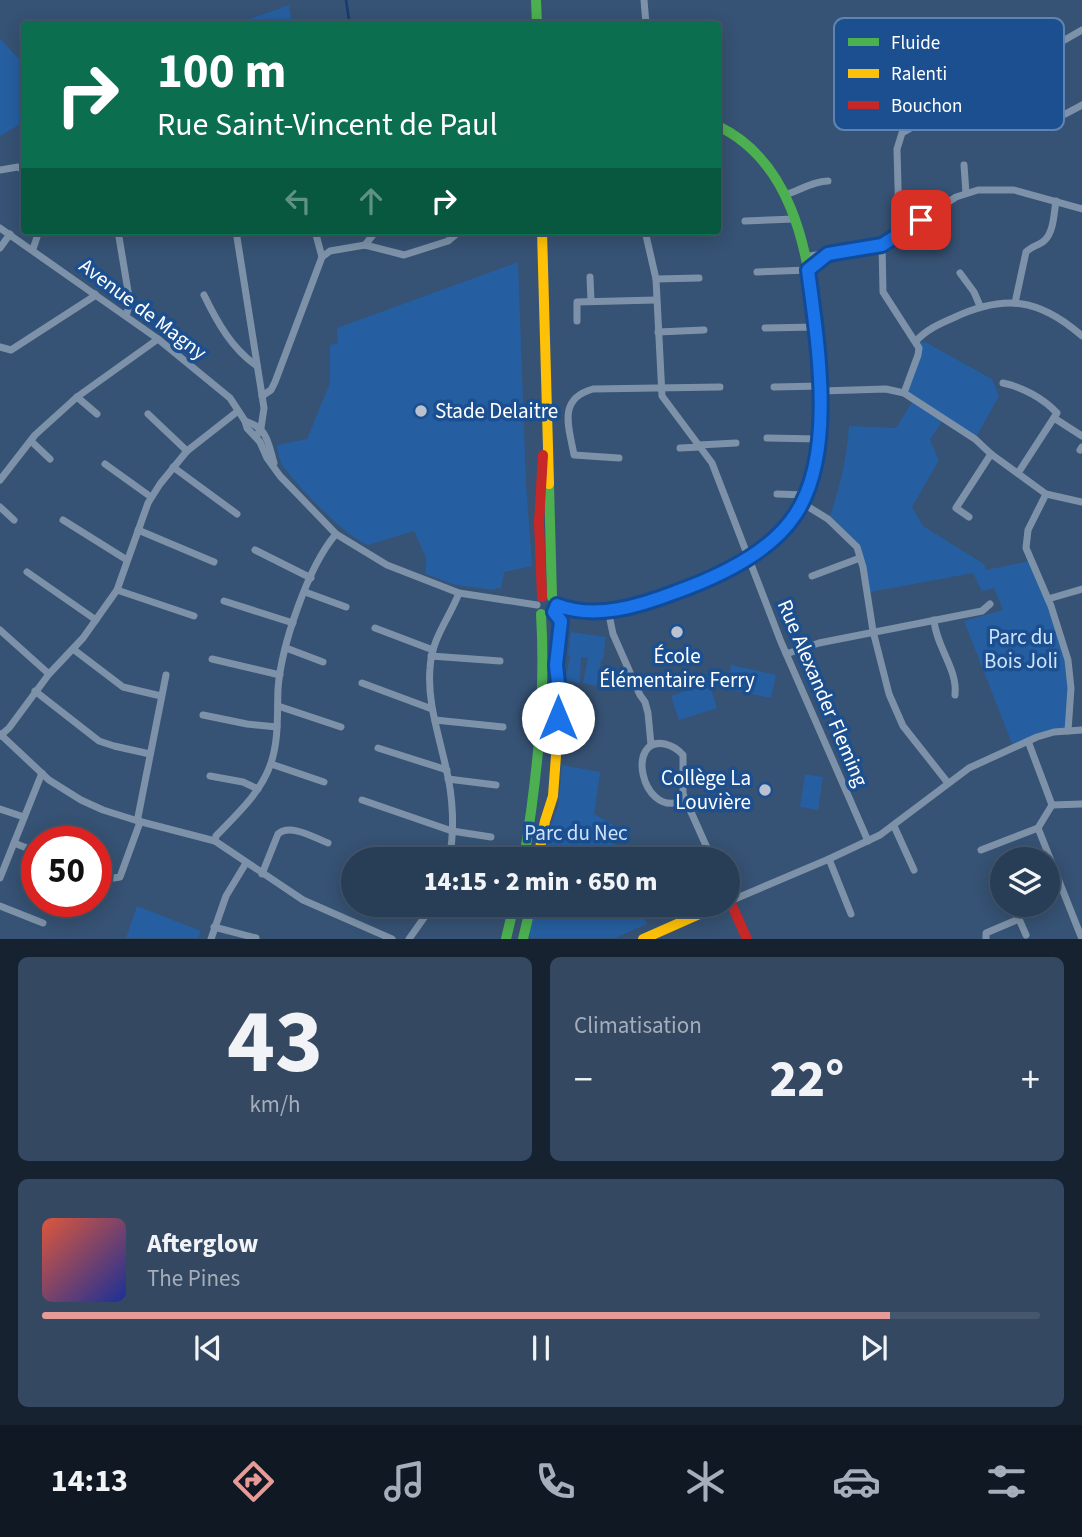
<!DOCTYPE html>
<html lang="fr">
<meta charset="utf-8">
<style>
:root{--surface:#283e57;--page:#344961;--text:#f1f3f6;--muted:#a5aeba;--line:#44576d;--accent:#e69b98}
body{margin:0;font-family:"Source Sans 3",sans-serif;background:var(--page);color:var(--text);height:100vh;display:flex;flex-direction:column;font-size:26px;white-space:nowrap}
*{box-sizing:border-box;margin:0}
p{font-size:23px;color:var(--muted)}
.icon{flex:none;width:38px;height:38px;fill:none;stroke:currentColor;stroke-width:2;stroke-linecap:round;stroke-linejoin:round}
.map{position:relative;height:939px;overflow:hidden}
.details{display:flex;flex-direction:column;gap:18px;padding:18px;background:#162230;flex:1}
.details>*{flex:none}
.banner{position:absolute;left:21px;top:21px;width:700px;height:214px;border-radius:7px;box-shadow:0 4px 18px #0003,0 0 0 2px var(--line);background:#0b6e4f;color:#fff;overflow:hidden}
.tools{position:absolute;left:990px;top:847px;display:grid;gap:14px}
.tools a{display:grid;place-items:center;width:70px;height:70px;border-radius:50%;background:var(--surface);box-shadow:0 4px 18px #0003,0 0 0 2px var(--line);font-size:35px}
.speed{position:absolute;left:21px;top:826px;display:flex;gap:14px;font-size:35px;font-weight:700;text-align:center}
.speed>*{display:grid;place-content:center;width:91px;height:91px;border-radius:50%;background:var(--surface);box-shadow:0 4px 18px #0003,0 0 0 2px var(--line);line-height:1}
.speed .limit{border:10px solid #d22;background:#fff;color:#111}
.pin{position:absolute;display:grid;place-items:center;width:60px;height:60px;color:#fff;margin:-30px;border-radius:14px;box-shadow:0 4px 10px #0006}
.me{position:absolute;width:77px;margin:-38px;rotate:0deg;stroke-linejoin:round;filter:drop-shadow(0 0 5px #0008)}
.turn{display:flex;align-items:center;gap:24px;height:147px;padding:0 21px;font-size:32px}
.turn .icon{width:91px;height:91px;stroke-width:2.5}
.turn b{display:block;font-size:49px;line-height:60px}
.lanes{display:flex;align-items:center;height:66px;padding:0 21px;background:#0003;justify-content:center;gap:35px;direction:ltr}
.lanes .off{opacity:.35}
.big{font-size:52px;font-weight:800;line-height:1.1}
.details .tile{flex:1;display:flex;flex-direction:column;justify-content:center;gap:10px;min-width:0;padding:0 24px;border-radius:10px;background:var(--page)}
.details .dial{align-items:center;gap:0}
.dial b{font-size:91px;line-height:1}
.song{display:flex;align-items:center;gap:21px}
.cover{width:84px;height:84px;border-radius:10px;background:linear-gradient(135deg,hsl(10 70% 55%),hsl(230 70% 35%))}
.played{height:7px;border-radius:4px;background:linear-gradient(90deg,var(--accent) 85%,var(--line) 85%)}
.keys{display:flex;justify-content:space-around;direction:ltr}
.heat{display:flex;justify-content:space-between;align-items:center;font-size:38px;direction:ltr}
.details .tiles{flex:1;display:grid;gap:18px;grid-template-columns:1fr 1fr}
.tile:last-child{grid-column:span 2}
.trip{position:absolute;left:341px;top:847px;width:399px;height:70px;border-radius:35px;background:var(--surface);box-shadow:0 4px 18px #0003,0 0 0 2px var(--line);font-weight:800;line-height:70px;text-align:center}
.dock{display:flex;height:112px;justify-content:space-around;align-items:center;background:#101923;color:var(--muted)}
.dock .icon{width:49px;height:49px}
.dock .selected{color:var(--accent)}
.dock b{font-size:32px;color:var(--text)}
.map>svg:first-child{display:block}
</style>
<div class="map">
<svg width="1082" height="939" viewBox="0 0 1082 939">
<rect width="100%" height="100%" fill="#365274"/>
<g fill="#265fa1">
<path d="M289 5 292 24H236Z"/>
<path d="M0 39 24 64V122L0 136Z"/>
<path d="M518 262 526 484 532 566 504 572 501 589 496 588 495 590 456 585 426 574V558L414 531 368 545C348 539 297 486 283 466 279 460 278 452 277 445L307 439 330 383V345L338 343 337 328Z"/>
<path d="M916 341 927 343 992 379 999 396 975 439 943 420 930 440 939 460 912 507 923 526 984 564 986 570 1030 561 1068 660V731L1013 746 964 621 1003 610 994 588 982 591 973 573 870 592 859 545 830 516C840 486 847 458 849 426L896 428 914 399 904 393 918 355Z"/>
<path d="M571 632 606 637 603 660H600L601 662 596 686 583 683 588 658 581 657 580 683 565 681 570 656 568 655Z"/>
<path d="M731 665 776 675 771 698 726 689Z"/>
<path d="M709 683 717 708 679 720 671 696Z"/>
<path d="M562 765 600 772 594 814 621 829 610 859H544L550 828 558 807Z"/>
<path d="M805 774 823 777 818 810 800 807Z"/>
<path d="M535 905H640L647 924 615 938H530V931Z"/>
<path d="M137 906 201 931 198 938H126Z"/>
</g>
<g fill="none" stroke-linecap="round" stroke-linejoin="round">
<path stroke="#153c6e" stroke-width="2.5" d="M346 0 349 20"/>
<g stroke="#7d92a8" stroke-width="7">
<path d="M644 0 646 24"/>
<path d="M993 79C1026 134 1025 136 1082 105"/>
<path d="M959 100 967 114"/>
<path d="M964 165 966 193"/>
<path d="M0 170 18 167 24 170"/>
<path d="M785 195C800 190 814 181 828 181"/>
<path d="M745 221 794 219"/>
<path d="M0 228 158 339 230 398 245 421 247 428 260 442 267 458 280 476 336 534 387 565 459 593 537 605"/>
<path d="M118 231 130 303 126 316"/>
<path d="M236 231 264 408 261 428 256 437"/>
<path d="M315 231 322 257"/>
<path d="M645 231 656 279 662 396 712 463 781 642 868 841"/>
<path d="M904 232 899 223 897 149 902 133 1082 30"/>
<path d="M365 245 376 231"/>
<path d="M882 245 883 292 919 348 918 355 904 393"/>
<path d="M0 248 10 234"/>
<path d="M33 249 37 237 36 231"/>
<path d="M805 257C830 251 857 253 882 245L956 197 978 190H1014L1082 209"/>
<path d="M757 272 808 270 828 254"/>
<path d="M960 273 974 292 980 306"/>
<path d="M590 277 591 301"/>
<path d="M656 279 699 278"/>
<path d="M204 295C217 322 232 349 257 366"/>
<path d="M1015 303 1026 252C1032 246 1040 245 1045 240 1054 231 1054 212 1056 201"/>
<path d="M577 321V302L656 300"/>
<path d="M765 328 816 327"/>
<path d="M658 332 704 330"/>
<path d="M916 341C926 330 939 324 953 318 1004 294 1039 298 1082 336"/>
<path d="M0 347 11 350 93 297 95 294"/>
<path d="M1003 383C1022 387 1043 398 1057 413L1018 473"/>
<path d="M774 387 821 386"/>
<path d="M821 391 886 389 904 393 975 439 991 454 1046 494 1082 502"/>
<path d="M262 396 271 390 275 382 322 257 330 251 365 245 404 255 448 241 460 231"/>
<path d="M77 397 97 414"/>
<path d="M148 414 187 451"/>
<path d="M1054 418 1082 436"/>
<path d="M245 421C268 428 268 443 274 463"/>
<path d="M767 438 818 439"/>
<path d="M31 441 50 459"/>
<path d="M699 445 736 443"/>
<path d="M680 448 701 447"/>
<path d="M1080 450 1082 447"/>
<path d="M619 458 574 455C569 427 557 399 593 389L720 387"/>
<path d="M105 464 151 497"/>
<path d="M173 467 237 514"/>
<path d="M0 480 35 435 77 397 158 339"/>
<path d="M777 494 805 495"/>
<path d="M1046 494 1028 530 1026 548 1051 606 1068 660 1071 688 1068 731"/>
<path d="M802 503 828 519 857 547 863 567 873 631 889 694 903 726 948 783"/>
<path d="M0 507 14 520"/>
<path d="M969 517 956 508 991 454"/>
<path d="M63 520 127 560"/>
<path d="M138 530 214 562"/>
<path d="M255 550 311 578"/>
<path d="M27 572 96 620"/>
<path d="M812 576 860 558"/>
<path d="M117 590 194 616"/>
<path d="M305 592 346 607"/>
<path d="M1048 599 1082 589"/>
<path d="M224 601 293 623"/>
<path d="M608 610 613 634 640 695 645 702 648 713 651 745"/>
<path d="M934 620C936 647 958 669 955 695"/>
<path d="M375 628 433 650"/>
<path d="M0 630 49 674"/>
<path d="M286 648 323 662"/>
<path d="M73 649 123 687 161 696"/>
<path d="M786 654 819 643 982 611 990 604"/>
<path d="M431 656 500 661"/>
<path d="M212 659 280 675"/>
<path d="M362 683 432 709"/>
<path d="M35 691 99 741 114 746 150 754"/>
<path d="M278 706 341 727"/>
<path d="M203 715 247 724 277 727"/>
<path d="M435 720 503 727"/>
<path d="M0 734 49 780 81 800 103 810 138 821 215 841 303 900 392 939"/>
<path d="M0 736 9 728 49 674 83 638 117 590 148 503 160 484 187 451 238 411"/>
<path d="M1028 741 1052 805 1038 828 1082 939"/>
<path d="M378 748 447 770"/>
<path d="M271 764 324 782"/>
<path d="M210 776 243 782 258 789"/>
<path d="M448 779 496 785"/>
<path d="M683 794 679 802C641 814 626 736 665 744 673 746 678 749 683 755V794L712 859"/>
<path d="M362 800 452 831 491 837"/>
<path d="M1052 805 1082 804"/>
<path d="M0 809 24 817"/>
<path d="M894 826 914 870"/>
<path d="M215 841 216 836C237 814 261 793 271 763 279 739 277 714 278 689 281 647 308 566 336 534"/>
<path d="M14 843 37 852"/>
<path d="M981 850 1038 828"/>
<path d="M449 859C455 831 453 796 446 768 439 735 427 702 430 668 432 637 449 619 459 593"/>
<path d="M829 859 851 914"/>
<path d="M102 874 114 878 120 877 139 825 138 817 166 675"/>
<path d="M262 874 278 834C290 823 315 838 328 843"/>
<path d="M0 878 42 773"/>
<path d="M729 899 730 901 829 859 880 835 969 768 1037 737 1054 732 1082 730"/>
<path d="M0 906 43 923"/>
<path d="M214 927 256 938"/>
<path d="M211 939 226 896 246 863"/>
<path d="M409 939 433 905"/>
<path d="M986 939V933L1019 919 1026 935"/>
</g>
<g stroke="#4caf50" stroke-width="10">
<path d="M536 0 537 24"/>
<path d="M718 126C789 160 807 244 815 315"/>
<path d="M549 484 552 597"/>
<path d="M524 859C537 777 546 697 541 614"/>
<path d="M506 939 514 905"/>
<path d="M523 939 531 905"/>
</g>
<g stroke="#ffc107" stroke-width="10">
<path d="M542 231 549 484"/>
<path d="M557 605C598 617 637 606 677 592 719 576 765 556 793 519 829 471 821 372 815 315"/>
<path d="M538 859 545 821 553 796 560 702 556 665 561 621 554 612"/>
<path d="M643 939 720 905"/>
</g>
<g stroke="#c62828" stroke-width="10">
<path d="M542 597 539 522 543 455"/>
<path d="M728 902 730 901 747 939"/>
</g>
</g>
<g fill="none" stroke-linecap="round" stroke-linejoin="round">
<g stroke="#114b97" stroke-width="18">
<path id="route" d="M558 718 560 702 556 665 561 621 554 612 557 605C595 620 640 606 676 592 718 577 770 553 795 515 837 453 817 340 808 270L828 254 882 245 921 220"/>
</g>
<use href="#route" stroke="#1a73e8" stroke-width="12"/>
</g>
<g fill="#b9c2ce" stroke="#1b4f8f" stroke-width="2.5">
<circle cx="421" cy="411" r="7"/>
<circle cx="677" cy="632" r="7"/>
<circle cx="765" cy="790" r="7"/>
</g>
<g text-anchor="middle" stroke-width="7" stroke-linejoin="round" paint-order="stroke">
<g font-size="21" fill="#fff" stroke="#1b4f8f">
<text transform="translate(143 309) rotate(37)" y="7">Avenue de Magny</text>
<text transform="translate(823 693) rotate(67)" y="7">Rue Alexander Fleming</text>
</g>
<g font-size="21" fill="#fff" stroke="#1b4f8f" text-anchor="start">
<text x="435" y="418">Stade Delaitre</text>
<text x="677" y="663" text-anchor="middle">École<tspan x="677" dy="24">Élémentaire Ferry</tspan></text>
<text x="751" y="785" text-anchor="end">Collège La<tspan x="751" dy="24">Louvière</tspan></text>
</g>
<g font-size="21" fill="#cfe3fa" stroke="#1b4f8f">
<text x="1021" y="644">Parc du<tspan x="1021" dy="24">Bois Joli</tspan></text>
<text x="576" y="840">Parc du Nec</text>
</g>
</g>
<rect x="834" y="18" width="230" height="112" rx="10" fill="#1b4f8f" stroke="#5f84b1" stroke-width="2"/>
<rect x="848" y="38" width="31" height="8" fill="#4caf50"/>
<rect x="848" y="69" width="31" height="9" fill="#ffc107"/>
<rect x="848" y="101" width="31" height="8" fill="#c62828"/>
<g font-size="19" fill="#fff">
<text x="891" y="49">Fluide</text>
<text x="891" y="80">Ralenti</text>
<text x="891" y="112">Bouchon</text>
</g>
</svg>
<div class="tools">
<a><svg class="icon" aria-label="layers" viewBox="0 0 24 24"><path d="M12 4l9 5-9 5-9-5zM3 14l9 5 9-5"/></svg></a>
</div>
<div class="speed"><div class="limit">50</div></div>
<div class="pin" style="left:921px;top:220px;background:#d93025"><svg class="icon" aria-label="arrive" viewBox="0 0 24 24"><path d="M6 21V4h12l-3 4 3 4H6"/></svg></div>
<svg class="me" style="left:558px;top:718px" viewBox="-20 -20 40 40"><circle r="19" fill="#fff"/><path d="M0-13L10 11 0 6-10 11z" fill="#1a73e8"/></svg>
<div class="trip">14:15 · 2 min · 650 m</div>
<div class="banner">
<div class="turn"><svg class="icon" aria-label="right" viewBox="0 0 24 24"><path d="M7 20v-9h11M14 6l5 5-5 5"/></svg><div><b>100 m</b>Rue Saint-Vincent de Paul</div></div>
<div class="lanes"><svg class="icon off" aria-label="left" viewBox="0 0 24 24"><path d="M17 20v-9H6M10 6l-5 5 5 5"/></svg><svg class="icon off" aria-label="ahead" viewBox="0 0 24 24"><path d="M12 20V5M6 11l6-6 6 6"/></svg><svg class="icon" aria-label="right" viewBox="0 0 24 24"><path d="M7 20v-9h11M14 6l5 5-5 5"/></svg></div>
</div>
</div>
<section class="details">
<div class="tiles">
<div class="tile dial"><b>43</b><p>km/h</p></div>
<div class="tile"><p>Climatisation</p>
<div class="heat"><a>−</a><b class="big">22°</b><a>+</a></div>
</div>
<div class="tile">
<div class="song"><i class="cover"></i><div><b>Afterglow</b><p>The Pines</p></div></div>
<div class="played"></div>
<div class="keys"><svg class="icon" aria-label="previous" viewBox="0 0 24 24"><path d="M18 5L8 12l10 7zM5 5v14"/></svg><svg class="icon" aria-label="pause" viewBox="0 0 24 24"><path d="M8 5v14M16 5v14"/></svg><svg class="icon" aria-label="next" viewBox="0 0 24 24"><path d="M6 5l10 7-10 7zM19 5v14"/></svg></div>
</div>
</div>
</section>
<nav class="dock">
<b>14:13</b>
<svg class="icon selected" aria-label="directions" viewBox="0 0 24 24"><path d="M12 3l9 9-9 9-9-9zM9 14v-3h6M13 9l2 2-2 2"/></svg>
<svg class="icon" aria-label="music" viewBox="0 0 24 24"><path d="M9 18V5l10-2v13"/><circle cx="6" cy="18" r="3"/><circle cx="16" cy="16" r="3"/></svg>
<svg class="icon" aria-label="phone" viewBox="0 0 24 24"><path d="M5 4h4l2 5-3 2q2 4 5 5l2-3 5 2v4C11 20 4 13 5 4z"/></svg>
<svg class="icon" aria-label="climate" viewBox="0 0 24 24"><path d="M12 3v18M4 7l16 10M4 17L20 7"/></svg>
<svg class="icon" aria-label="car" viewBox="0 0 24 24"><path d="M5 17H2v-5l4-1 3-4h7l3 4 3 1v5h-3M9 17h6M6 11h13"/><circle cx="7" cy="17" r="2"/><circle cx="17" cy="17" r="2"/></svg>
<svg class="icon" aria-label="filters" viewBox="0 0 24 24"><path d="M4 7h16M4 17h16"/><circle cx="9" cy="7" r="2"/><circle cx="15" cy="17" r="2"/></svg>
</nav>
